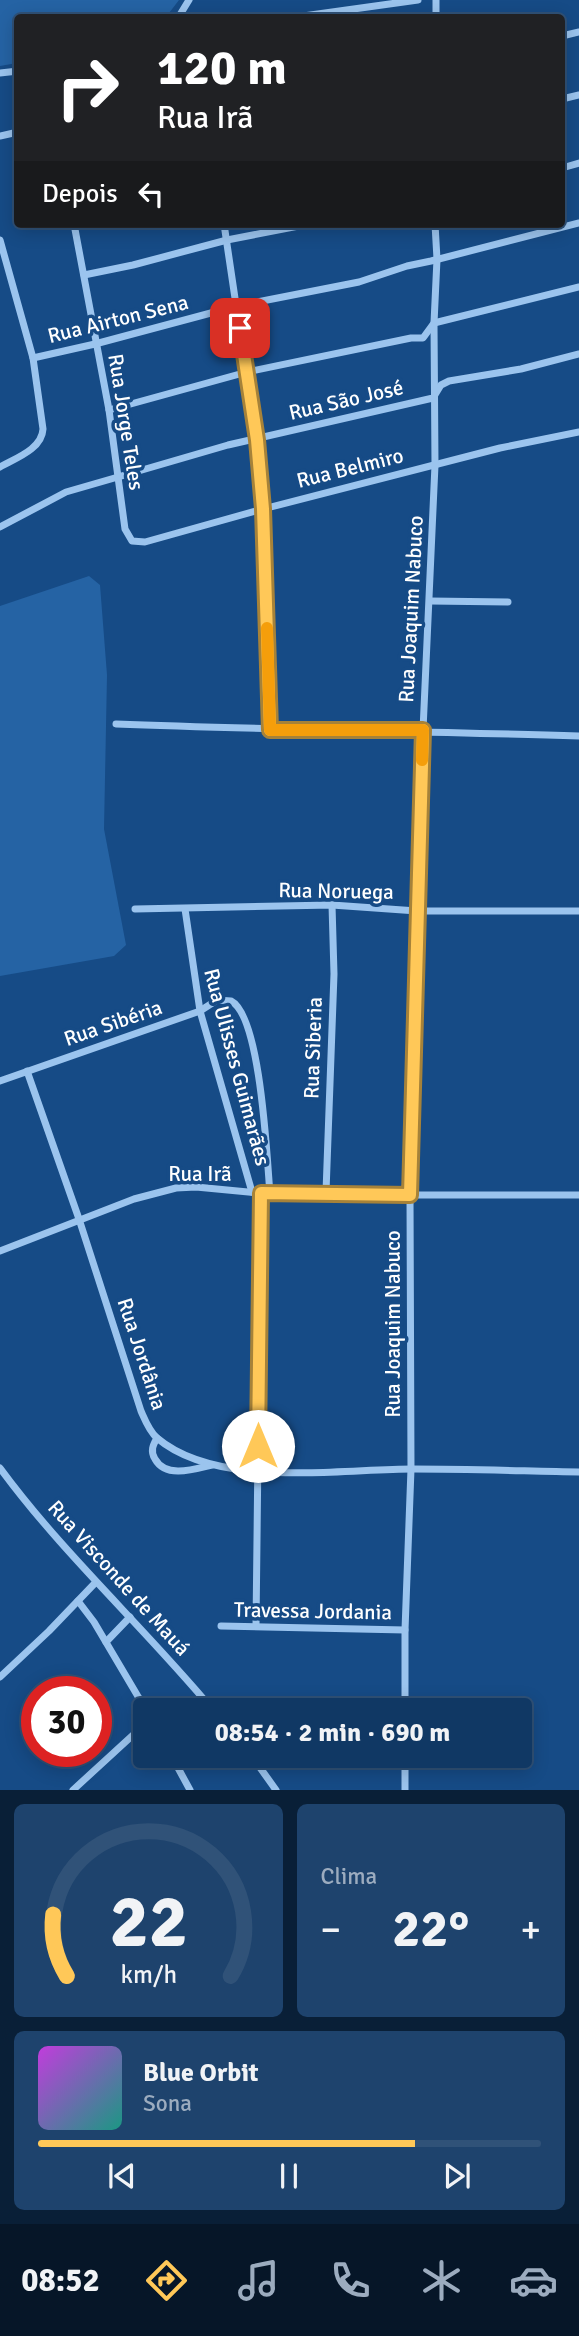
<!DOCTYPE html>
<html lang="pt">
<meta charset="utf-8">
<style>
:root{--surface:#103864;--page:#1e436d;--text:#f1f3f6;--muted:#9cacbf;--line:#305278;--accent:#ffc858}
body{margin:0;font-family:Signika,sans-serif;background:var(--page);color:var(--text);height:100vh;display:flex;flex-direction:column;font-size:26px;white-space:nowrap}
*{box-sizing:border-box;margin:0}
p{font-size:23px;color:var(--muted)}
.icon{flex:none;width:38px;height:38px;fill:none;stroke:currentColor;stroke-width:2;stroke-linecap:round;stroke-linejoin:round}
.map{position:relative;height:1790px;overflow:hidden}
.panel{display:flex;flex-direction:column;gap:14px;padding:14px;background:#091f37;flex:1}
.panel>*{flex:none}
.hud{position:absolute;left:14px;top:14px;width:551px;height:214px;border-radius:7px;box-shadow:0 4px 18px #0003,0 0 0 2px var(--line);background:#202124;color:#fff;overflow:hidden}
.speed{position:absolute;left:21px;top:1676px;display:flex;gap:14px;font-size:35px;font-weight:700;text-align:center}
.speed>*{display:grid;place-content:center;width:91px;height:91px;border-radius:50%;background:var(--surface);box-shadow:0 4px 18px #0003,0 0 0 2px var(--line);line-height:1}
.speed .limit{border:10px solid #d22;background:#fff;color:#111}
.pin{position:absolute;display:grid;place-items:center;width:60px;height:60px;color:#fff;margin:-30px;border-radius:14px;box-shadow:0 4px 10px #0006}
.me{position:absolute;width:77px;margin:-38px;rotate:0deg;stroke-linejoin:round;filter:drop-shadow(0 0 5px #0008)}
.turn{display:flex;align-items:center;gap:24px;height:147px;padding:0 28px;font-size:32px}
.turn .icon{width:91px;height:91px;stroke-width:2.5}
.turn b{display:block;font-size:49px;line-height:60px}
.then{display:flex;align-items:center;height:66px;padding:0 28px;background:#0003;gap:14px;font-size:26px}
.big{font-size:52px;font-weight:700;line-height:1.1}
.panel .card{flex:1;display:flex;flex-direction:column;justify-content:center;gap:10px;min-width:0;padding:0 24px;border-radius:10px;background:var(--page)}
.panel .dial{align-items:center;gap:0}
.dial svg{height:182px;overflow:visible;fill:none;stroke:var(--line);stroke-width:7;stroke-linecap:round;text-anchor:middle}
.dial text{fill:var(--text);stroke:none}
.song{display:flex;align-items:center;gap:21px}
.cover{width:84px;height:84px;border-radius:10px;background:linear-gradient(135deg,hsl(290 70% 55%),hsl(170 70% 35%))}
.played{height:7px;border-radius:4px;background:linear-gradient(90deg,var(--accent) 75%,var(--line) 75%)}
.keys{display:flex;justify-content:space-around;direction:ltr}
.heat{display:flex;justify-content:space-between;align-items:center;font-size:38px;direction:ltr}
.panel .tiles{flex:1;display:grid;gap:14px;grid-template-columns:1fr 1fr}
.card:last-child{grid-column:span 2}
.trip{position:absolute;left:133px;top:1698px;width:399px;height:70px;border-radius:7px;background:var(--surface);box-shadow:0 4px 18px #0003,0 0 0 2px var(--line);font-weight:700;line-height:70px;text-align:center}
.tab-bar{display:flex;height:112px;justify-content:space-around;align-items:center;background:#061628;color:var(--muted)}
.tab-bar .icon{width:49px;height:49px}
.tab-bar .current{color:var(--accent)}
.tab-bar b{font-size:32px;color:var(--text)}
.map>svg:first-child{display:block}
</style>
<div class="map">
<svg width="579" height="1790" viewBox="0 0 579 1790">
<rect width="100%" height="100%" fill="#164b86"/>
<g fill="#2563a4">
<path d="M0 0H179L166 17 18 18 17 63 0 66Z"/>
<path d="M89 576 100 585 107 675 104 829 126 945 114 956 0 976V606Z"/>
</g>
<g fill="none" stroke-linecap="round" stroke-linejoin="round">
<g stroke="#9bc4ee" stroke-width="7">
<path d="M436 0V18"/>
<path d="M178 18 189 0"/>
<path d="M289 18 418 0"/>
<path d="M562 36 579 32"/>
<path d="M0 73 18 71"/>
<path d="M562 99 579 95"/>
<path d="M0 136 18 132"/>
<path d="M562 168 579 163"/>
<path d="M74 224 109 410 125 529 132 541 145 542 263 509 500 448 579 432"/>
<path d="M224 224 256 440 263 509 269 730"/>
<path d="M0 240 33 358 43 429C42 449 16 458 0 467"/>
<path d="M84 275 133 265 227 240 309 224"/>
<path d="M33 358 95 344 237 306 359 282 407 266 431 261 579 223"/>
<path d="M109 410 247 372 411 338H423L434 323 579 287"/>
<path d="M0 527 66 492 118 477 228 445 433 398 441 385 449 381 521 369 579 354"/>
<path d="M430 601 508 602"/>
<path d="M116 724C270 730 425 731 579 736"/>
<path d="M135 909 332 905 417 911H579"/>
<path d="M185 909 200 1011 252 1192"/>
<path d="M27 1071 79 1219 141 1411C145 1420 149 1431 157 1438 217 1489 339 1469 413 1469 468 1469 524 1471 579 1472"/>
<path d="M0 1081 200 1011 217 1000 231 1001C261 1016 267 1160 270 1194"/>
<path d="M326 1192 334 974 332 905"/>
<path d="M0 1251 134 1199 176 1188 196 1187 270 1194 326 1192 410 1195H579"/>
<path d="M157 1438C153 1445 150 1451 155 1459 166 1479 195 1469 212 1465"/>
<path d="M0 1468C64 1555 144 1627 213 1710"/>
<path d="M78 1601 94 1622 146 1710"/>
<path d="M221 1626 405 1630"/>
<path d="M256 1626 261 1193"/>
<path d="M106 1642 130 1617"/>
<path d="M0 1677 49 1631 96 1582"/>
<path d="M405 1710V1630L411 1469 410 1195 423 730 435 465 434 323 437 259 435 224"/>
<path d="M171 1755 190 1790"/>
<path d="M251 1755 276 1790"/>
<path d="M73 1790 145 1724"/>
<path d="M405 1790V1755"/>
</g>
</g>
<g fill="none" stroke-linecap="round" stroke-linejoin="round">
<g stroke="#a68239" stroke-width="18">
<path id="route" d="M240 328 257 440 263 509 270 730H423L410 1195 261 1193 258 1446"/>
</g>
<use href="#route" stroke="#ffc858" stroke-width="12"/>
<path stroke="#f59e0b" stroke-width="12" d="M267 628 270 730H423L422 760"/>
</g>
<g text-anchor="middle" stroke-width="7" stroke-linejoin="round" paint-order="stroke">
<g font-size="21" fill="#fff" stroke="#164b86">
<text transform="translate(118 319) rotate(-14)" y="7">Rua Airton Sena</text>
<text transform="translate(346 400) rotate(-13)" y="7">Rua São José</text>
<text transform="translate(126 422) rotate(81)" y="7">Rua Jorge Teles</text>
<text transform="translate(350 468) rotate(-14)" y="7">Rua Belmiro</text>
<text transform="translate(411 609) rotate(-87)" y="7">Rua Joaquim Nabuco</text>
<text transform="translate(336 891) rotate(1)" y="7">Rua Noruega</text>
<text transform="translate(113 1023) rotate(-19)" y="7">Rua Sibéria</text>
<text transform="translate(313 1048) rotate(-88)" y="7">Rua Siberia</text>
<text transform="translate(237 1067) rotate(75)" y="7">Rua Ulisses Guimarães</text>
<text x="200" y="1181">Rua Irã</text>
<text transform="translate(393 1324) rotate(-90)" y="7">Rua Joaquim Nabuco</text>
<text transform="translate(142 1354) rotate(72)" y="7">Rua Jordânia</text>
<text transform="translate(119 1578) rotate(48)" y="7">Rua Visconde de Mauá</text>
<text transform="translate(313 1611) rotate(1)" y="7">Travessa Jordania</text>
</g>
</g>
</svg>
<div class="speed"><div class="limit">30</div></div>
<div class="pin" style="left:240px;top:328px;background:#d93025"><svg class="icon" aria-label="arrive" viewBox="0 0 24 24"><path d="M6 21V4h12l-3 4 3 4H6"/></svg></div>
<svg class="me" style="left:258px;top:1446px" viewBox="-20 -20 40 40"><circle r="19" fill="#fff"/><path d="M0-13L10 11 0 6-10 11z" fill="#ffc858"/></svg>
<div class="trip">08:54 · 2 min · 690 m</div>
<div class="hud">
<div class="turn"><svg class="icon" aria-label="right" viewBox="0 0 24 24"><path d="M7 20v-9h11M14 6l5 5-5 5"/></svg><div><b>120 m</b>Rua Irã</div></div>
<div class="then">Depois<svg class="icon" aria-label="left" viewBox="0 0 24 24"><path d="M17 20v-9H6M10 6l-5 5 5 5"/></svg></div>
</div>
</div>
<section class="panel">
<div class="tiles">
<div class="card dial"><svg viewBox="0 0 100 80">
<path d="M14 69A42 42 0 1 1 86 69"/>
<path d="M14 69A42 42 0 0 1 8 42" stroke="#ffc858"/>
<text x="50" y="56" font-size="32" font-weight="700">22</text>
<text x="50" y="72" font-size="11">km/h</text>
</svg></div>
<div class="card"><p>Clima</p>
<div class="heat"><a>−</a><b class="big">22°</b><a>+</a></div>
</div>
<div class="card">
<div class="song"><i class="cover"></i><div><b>Blue Orbit</b><p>Sona</p></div></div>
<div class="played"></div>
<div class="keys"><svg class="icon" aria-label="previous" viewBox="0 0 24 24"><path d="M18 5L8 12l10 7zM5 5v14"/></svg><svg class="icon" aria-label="pause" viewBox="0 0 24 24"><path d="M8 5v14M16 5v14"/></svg><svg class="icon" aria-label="next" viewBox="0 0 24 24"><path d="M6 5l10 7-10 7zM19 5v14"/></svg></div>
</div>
</div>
</section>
<nav class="tab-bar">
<b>08:52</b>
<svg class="icon current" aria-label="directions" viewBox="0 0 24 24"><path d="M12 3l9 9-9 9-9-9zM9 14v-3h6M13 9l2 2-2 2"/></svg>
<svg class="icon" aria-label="music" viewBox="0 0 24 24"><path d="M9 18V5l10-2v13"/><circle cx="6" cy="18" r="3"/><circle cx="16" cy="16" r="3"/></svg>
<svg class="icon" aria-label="phone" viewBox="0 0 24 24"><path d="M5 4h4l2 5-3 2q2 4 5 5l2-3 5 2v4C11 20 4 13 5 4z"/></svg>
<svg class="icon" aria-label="climate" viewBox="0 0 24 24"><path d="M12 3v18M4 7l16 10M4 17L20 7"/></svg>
<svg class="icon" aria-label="car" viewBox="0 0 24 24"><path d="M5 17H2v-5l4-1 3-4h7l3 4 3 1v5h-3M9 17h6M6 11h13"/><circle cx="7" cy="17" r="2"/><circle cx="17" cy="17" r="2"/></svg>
</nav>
